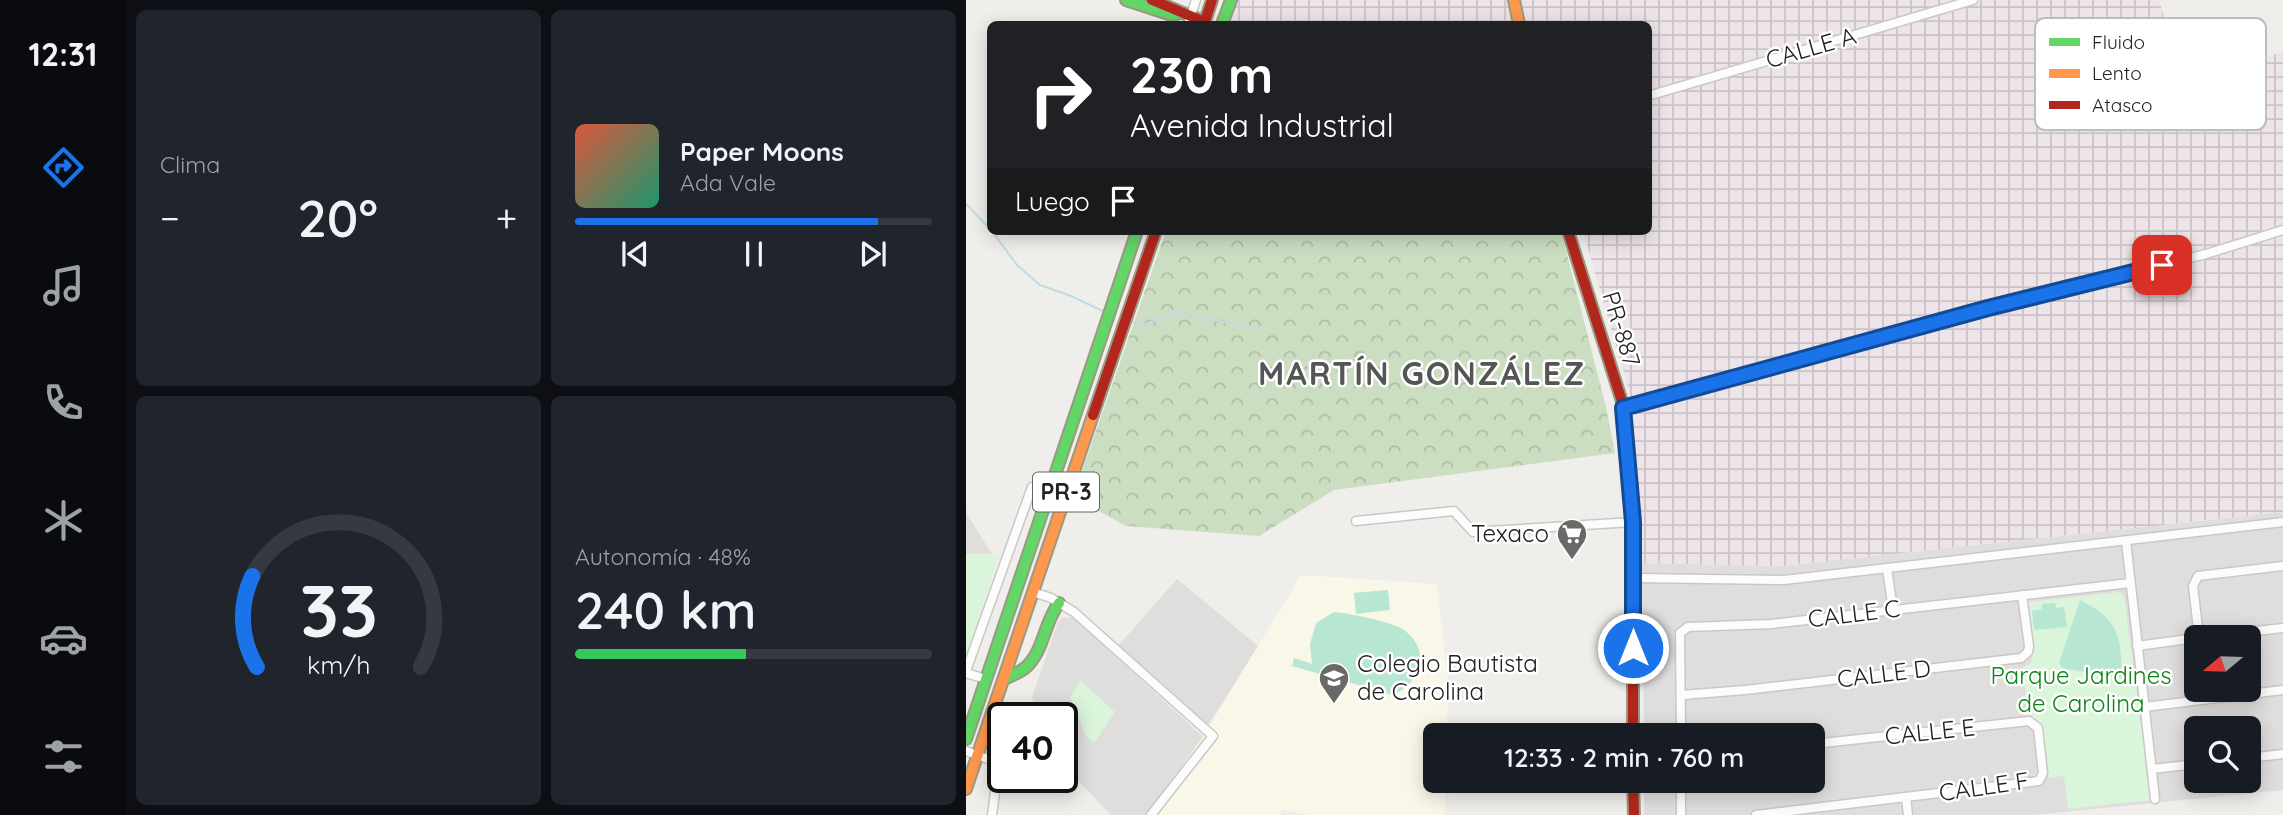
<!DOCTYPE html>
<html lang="es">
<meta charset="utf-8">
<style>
:root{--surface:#171b24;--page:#20242c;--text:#f1f3f6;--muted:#9ea1a6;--line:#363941;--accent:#1a73e8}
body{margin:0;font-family:Quicksand,sans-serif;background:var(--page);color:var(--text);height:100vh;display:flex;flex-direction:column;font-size:26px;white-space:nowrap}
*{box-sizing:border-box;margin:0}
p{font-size:23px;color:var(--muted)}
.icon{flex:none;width:38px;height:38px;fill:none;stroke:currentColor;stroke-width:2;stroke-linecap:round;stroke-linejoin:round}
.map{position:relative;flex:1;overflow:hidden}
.panel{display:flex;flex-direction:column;gap:10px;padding:10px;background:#0d0f14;width:840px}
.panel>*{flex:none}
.hud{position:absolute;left:21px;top:21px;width:665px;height:214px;border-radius:10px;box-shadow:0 4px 18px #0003;background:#202124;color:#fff;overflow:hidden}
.needle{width:46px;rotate:251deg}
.controls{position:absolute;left:1218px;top:625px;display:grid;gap:14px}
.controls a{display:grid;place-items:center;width:77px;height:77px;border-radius:10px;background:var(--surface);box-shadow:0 4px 18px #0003;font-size:35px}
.speed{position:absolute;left:21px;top:702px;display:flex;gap:14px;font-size:35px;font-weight:700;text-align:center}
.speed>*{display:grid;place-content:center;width:91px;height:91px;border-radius:50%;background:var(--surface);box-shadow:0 4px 18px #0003;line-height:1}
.speed .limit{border:4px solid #111;border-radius:10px;background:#fff;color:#111}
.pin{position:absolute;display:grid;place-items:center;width:60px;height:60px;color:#fff;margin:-30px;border-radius:14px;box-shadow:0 4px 10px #0006}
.me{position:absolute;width:77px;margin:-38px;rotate:0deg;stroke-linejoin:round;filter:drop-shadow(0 0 5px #0008)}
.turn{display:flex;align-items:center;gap:24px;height:147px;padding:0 28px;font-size:32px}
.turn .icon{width:91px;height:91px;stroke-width:2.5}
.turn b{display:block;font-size:49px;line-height:60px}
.then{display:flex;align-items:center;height:66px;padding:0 28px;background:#0003;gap:14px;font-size:26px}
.big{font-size:52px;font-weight:600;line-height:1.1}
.panel .widget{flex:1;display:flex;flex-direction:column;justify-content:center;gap:10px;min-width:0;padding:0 24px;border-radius:10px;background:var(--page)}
.panel .dial{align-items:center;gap:0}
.dial svg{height:182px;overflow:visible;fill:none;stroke:var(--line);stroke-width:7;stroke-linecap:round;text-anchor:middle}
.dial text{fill:var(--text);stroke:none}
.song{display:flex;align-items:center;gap:21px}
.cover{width:84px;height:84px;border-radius:10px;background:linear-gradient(135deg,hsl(10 70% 55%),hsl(160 70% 35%))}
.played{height:7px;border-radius:4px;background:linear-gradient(90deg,var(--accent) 85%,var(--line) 85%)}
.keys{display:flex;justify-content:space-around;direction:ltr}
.heat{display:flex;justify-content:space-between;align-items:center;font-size:38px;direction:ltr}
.charge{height:10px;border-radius:5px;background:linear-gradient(90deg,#34c759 48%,var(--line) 0)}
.panel .tiles{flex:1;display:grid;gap:10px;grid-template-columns:repeat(2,1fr)}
.trip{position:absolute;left:457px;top:723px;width:402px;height:70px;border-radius:10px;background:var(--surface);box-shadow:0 4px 18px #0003;font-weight:600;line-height:70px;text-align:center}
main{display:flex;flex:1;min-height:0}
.tab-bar{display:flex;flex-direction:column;width:126px;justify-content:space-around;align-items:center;background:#090b0e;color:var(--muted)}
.tab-bar .icon{width:49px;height:49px}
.tab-bar .active{color:var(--accent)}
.tab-bar b{font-size:32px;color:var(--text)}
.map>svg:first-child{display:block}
</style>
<main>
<nav class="tab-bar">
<b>12:31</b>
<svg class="icon active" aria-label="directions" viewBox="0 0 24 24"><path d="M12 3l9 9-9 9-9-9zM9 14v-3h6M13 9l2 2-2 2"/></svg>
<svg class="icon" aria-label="music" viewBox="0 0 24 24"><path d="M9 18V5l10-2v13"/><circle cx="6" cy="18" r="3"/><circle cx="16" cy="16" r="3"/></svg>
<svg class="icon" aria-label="phone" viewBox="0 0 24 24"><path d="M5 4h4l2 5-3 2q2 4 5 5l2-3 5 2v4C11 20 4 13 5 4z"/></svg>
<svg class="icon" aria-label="climate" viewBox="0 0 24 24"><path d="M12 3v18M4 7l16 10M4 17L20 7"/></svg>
<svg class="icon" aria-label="car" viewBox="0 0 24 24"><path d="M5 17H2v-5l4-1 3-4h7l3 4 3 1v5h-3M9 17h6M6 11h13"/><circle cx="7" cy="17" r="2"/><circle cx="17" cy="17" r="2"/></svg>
<svg class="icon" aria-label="filters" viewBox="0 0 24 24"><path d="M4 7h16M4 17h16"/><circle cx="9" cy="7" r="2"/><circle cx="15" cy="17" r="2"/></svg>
</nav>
<section class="panel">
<div class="tiles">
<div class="widget"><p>Clima</p>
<div class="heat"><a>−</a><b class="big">20°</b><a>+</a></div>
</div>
<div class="widget">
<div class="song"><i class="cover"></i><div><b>Paper Moons</b><p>Ada Vale</p></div></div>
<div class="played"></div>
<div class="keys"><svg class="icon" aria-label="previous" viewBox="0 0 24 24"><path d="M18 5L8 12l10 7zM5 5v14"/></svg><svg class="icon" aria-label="pause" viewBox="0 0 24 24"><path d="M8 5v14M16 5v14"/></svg><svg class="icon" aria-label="next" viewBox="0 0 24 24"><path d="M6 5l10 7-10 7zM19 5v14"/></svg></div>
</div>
<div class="widget dial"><svg viewBox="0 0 100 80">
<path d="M14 69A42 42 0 1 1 86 69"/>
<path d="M14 69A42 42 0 0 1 12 29" stroke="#1a73e8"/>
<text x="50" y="56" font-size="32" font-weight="700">33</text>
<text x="50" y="72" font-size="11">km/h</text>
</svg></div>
<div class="widget"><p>Autonomía · 48%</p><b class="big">240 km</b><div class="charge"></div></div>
</div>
</section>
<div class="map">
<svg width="1317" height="815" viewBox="0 0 1317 815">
<defs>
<pattern id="industrial-grid" width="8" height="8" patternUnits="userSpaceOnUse" patternTransform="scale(1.75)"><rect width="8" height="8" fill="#ede4e9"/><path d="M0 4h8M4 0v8" fill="none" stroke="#cbc3c8"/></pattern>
<pattern id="forest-crowns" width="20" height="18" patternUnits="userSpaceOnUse" patternTransform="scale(1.75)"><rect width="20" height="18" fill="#cbdec1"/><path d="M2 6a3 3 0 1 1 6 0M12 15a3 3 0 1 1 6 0" fill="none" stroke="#aebea6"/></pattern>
</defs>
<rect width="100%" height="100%" fill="#f0eeeb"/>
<g fill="#dfdedc" fill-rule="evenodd">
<path d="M0 510 1 514 26 554H0Z"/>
<path d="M1317 512V790L1068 815H678V781L847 780V735H678L676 563 816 566ZM1230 637H1283V690H1230ZM1230 728H1283V780H1230Z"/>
<path d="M211 579 292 646 241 727 152 646Z"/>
<path d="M107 617 237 737 181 815H145L96 764V718L74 717 66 697 92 622 96 618Z"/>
</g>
<path fill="url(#industrial-grid)" d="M268 0H1193L1216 79 1317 52V512L816 566 676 563 663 391 617 231H682V24H260Z"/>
<path fill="#f8f7e8" d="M335 575 471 584 482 683 481 735H469V780L480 781 478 815H342L316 809 314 815H181L237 737Z"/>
<path fill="url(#forest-crowns)" d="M200 231H595L640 407 649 453 368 490 293 536 160 526 107 497Z"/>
<g fill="#daf5da">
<path d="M0 554 33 555 0 657Z"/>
<path d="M1154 592 1158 596 1185 800 1102 809 1098 776 1082 778C1079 760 1081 724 1062 717L1057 667 1065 663 1066 656 1062 602Z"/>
<path d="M114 680 149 712 128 743 120 736 104 697Z"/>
</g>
<g fill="#b7e6d2">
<path d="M422 590 424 610 390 614 388 593Z"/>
<path d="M1114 600C1153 619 1155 637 1156 678L1096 668 1093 663Z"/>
<path d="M1089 603 1090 608 1098 607 1101 627 1068 630 1066 611 1076 609V604Z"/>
<path d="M368 612C382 613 428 622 438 630 466 650 454 684 427 695L326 666 328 658 346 664 344 644 350 623Z"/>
</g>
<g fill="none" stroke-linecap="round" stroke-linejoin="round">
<g stroke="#bfdbe3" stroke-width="2">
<path d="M0 204 24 229"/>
<path d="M26 231 51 265 74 285 105 296 141 313"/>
<path d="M166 321 176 325 210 313 294 329"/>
</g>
<g stroke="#c9c8c7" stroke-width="11">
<g id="street">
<path d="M222 24 230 0"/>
<path d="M682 96 1007 0"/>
<path d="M658 408 1022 308 1240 254 1317 230"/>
<path d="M390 521 488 511 507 532 667 522"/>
<path d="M1160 541 1189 799"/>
<path d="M921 569 927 609"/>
<path d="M668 578 818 580 1317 522"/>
<path d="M67 592 85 598 108 612 247 736 185 815"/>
<path d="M1233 637 1227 586 1232 576 1317 566"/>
<path d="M1239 637 1317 628"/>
<path d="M1171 646 1230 638"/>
<path d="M0 671 66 487"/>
<path d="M0 673 20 679"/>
<path d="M716 695 779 690 1055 658 1062 652 1063 646 1056 595"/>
<path d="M1178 707 1317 690"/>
<path d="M715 735 714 633 722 627 806 624 1164 583"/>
<path d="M0 751 33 763 26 815"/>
<path d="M1283 758 1317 754"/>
<path d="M1186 769 1230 764"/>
<path d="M715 780V815"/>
<path d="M940 797 942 815"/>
<path d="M790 815 1073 781 1077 773 1072 728 1063 721 847 744"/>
</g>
</g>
<g stroke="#999a82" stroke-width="14">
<g id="fast">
<path d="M160 0 206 15 215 13"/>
<path d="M256 24 265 0"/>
<path d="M39 679C45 675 53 673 59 668 78 652 78 622 93 603"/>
<path d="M0 739 171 231"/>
</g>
</g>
<g stroke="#999a82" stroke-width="14">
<g id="slow">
<path d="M548 0 553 24"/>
<path d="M0 789 127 415"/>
</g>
</g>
<g stroke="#999a82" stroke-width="14">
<g id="jam">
<path d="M186 0 239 22"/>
<path d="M238 24 246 0"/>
<path d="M602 231 658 408 667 522V735"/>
<path d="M127 415 190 231"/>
<path d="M667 780 668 815"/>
</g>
</g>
<use href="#street" stroke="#fdfcfc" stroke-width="8"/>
<use href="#fast" stroke="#63d668" stroke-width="10"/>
<use href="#slow" stroke="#ff974d" stroke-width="10"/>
<use href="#jam" stroke="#b3261e" stroke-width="10"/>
</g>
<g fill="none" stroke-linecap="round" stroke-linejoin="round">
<g stroke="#114b97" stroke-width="18">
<path id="route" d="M667 648V522L657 408 1022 308 1196 265"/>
</g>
<use href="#route" stroke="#1a73e8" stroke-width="12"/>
</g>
<defs>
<g id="supermarket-pin" transform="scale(1.575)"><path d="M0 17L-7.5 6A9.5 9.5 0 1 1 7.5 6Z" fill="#6a6968" stroke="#fff"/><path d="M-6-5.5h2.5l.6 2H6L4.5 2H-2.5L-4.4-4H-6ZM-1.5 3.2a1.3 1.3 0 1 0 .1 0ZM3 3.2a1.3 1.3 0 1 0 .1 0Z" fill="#fff"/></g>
<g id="university-pin" transform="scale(1.575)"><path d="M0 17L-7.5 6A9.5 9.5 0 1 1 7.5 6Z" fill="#6a6968" stroke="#fff"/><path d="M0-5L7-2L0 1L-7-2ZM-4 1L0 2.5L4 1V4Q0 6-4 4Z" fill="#fff"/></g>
</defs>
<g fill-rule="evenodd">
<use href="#supermarket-pin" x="606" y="534"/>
<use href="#university-pin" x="368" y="678"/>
</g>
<g text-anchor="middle" stroke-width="5" stroke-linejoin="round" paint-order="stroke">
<rect fill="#fff" stroke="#646464" stroke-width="2" x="67" y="472.5" width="66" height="39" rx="5"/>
<g font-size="23" font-weight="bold" fill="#222">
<text x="100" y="500">PR-3</text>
</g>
<g font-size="24" fill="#222" stroke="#fff">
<text transform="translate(845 48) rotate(-16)" y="8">CALLE A</text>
<text transform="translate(655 329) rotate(73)" y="8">PR-887</text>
<text transform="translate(888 614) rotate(-7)" y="8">CALLE C</text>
<text transform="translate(918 674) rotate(-7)" y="8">CALLE D</text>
<text transform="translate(964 732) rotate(-6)" y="8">CALLE E</text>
<text transform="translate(1018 787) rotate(-8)" y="8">CALLE F</text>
</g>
<g font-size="24" fill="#222" stroke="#fff" text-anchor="end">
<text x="583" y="542">Texaco</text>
<text x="391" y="672" text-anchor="start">Colegio Bautista<tspan x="391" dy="28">de Carolina</tspan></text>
</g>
<g font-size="24" fill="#0c8416" stroke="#fff">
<text x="1115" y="684">Parque Jardines<tspan x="1115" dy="28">de Carolina</tspan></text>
</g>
<g font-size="32" font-weight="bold" letter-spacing="2" fill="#555" stroke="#fff">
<text x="456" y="385">MARTÍN GONZÁLEZ</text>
</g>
</g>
<rect x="1069" y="18" width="231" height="112" rx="10" fill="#fff" stroke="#bdbdbd" stroke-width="2"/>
<rect x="1083" y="38" width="31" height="8" fill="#63d668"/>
<rect x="1083" y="69" width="31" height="9" fill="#ff974d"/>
<rect x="1083" y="101" width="31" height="8" fill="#b3261e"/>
<g font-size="19" fill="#222">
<text x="1126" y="49">Fluido</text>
<text x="1126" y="80">Lento</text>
<text x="1126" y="112">Atasco</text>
</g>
</svg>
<div class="controls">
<a><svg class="needle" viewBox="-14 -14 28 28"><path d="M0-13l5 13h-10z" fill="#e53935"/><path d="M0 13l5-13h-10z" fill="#9ea1a6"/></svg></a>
<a><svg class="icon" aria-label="search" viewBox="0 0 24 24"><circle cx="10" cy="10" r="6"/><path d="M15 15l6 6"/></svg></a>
</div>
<div class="speed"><div class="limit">40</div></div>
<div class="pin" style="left:1196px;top:265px;background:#d93025"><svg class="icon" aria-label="arrive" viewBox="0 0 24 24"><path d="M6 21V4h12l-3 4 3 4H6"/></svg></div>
<svg class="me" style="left:667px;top:648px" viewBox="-20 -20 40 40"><circle r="17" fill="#1a73e8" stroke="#fff" stroke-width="3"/><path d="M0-11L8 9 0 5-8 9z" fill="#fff"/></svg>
<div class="trip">12:33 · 2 min · 760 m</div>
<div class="hud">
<div class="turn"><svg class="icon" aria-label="right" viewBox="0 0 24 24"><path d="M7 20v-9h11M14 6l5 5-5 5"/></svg><div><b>230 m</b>Avenida Industrial</div></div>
<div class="then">Luego<svg class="icon" aria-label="arrive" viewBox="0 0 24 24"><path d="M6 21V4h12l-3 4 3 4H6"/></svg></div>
</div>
</div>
</main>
